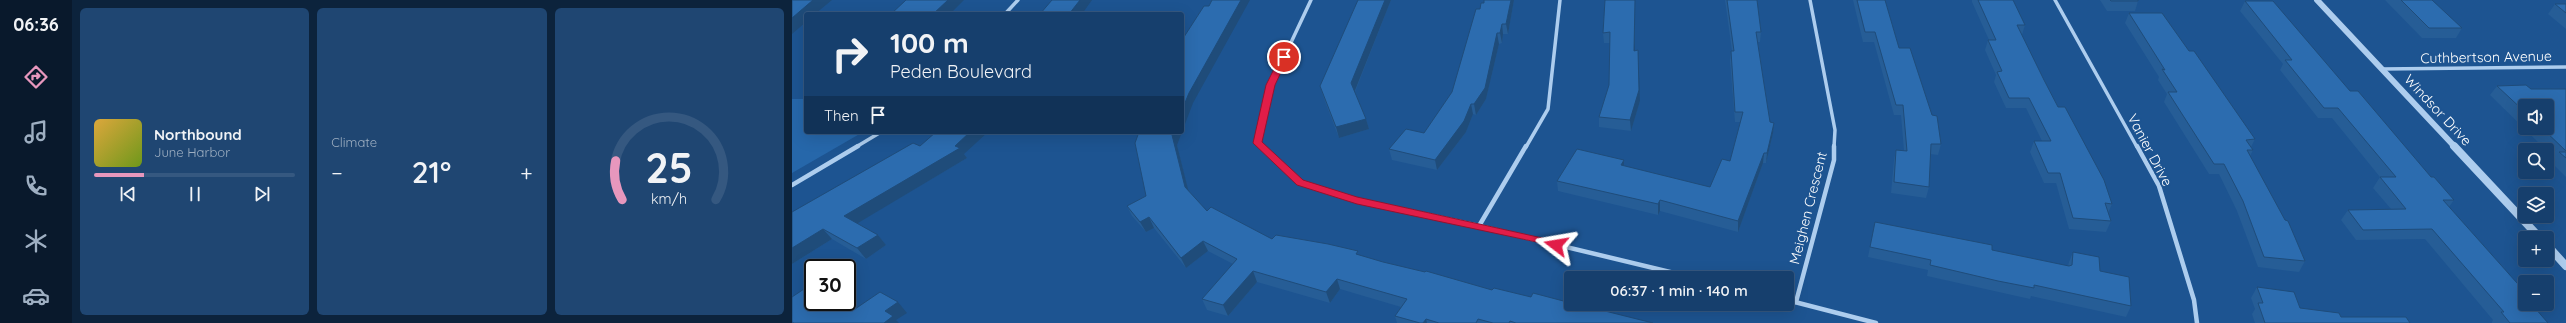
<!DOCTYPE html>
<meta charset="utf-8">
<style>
:root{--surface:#163f6d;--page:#1f4672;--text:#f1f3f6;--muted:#9eafc2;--line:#355880;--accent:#e797bd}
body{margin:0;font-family:Quicksand,sans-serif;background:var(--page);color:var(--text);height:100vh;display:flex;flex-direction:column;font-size:15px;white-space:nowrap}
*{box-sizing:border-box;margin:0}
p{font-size:13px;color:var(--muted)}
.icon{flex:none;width:22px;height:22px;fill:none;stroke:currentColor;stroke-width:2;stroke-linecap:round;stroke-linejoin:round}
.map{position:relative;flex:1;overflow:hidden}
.panel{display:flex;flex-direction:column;gap:8px;padding:8px;background:#0c233c;width:720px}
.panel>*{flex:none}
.banner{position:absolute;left:12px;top:12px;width:380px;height:122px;border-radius:4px;box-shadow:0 4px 16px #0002,0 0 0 1px var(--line);background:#163f6d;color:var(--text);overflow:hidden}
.controls{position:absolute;left:1726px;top:99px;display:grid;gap:8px}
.controls a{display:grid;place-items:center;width:36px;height:36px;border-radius:4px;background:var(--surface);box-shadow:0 4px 16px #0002,0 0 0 1px var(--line);font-size:20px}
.speed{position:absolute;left:12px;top:259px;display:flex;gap:8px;font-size:20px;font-weight:700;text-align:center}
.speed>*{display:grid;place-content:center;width:52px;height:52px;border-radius:50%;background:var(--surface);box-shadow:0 4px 16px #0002,0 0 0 1px var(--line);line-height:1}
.speed .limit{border:2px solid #111;border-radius:6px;background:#fff;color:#111}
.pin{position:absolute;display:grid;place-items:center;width:34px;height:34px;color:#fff;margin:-17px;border:2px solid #fff;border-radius:50%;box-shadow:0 1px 4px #0007}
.me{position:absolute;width:44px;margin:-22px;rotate:284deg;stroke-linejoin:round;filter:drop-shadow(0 0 3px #0008)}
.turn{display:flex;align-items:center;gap:14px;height:84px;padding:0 20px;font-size:18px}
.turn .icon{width:52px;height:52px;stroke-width:2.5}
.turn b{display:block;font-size:28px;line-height:34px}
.then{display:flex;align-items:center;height:38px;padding:0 20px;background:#0003;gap:8px;font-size:15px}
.big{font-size:30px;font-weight:600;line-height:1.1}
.panel .card{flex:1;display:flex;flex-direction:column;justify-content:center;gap:6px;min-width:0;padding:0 14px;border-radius:6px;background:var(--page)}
.panel .dial{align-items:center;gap:0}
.dial svg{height:104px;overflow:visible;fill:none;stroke:var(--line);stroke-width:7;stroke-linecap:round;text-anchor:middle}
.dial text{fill:var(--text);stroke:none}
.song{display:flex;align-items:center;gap:12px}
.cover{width:48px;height:48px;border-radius:6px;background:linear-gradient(135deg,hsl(40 70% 55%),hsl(80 70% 35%))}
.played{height:4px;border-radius:2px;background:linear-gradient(90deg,var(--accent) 25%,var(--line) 25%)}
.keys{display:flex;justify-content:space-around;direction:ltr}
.heat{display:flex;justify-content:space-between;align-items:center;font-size:22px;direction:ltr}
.panel .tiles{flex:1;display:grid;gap:8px;grid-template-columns:repeat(3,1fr)}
.trip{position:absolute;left:772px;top:271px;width:230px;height:40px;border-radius:4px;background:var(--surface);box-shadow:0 4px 16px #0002,0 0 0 1px var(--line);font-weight:600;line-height:40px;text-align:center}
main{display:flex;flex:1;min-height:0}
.menu{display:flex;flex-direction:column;width:72px;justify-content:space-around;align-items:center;background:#09192c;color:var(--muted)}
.menu .icon{width:28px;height:28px}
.menu .on{color:var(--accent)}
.menu b{font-size:18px;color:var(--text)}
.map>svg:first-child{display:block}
</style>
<main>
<nav class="menu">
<b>06:36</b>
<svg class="icon on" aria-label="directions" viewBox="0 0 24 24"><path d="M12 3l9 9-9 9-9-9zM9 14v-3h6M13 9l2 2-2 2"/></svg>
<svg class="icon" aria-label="music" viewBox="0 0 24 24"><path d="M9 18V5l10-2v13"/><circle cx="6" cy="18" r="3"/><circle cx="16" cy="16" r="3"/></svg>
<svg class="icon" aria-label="phone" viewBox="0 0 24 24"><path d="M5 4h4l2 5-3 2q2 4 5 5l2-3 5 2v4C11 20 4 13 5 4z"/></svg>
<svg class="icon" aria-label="climate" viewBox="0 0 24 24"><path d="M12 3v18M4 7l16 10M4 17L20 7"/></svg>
<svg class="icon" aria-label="car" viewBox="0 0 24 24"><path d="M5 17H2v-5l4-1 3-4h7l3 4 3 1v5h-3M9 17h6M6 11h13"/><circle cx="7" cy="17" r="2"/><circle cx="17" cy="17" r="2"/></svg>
</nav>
<section class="panel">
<div class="tiles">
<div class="card">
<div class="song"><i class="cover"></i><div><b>Northbound</b><p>June Harbor</p></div></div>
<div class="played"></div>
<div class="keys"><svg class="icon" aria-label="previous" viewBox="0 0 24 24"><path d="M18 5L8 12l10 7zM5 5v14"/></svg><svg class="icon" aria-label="pause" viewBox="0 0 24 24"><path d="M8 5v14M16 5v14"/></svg><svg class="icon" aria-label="next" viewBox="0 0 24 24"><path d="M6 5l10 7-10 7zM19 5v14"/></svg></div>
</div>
<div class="card"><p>Climate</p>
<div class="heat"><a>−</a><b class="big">21°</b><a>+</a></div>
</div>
<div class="card dial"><svg viewBox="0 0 100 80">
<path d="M14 69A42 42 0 1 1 86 69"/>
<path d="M14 69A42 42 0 0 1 9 39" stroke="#e797bd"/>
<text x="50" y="56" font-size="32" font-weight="700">25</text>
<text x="50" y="72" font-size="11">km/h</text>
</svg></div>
</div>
</section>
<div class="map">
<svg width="1774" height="323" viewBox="0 0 1774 323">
<rect width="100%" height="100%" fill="#1d5491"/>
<path fill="#2667aa" d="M0 99H14V132H71L0 173Z"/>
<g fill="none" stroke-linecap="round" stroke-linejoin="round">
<g stroke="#adcdee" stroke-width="3.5">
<path d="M1018 0 1043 130 1042 147"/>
<path d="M1263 0 1345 147"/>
<path d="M213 14 226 0"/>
<path d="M1590 69 1774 67"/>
<path d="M64 147 89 132"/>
<path d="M469 147 465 143 479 85 519 0"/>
<path d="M734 147 756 109 768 0"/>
</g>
<g stroke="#adcdee" stroke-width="4.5">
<path d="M468 146 508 183 565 200 687 226 903 278"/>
<path d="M1345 146 1367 186 1402 300 1405 323"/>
<path d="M0 185 66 146"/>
<path d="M687 226 734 146"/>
<path d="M995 300 1084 323"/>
<path d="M1004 302 1042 160V146"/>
</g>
<path stroke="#adcdee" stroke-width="6" d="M1525 0 1663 147"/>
<g stroke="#adcdee" stroke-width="8">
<path d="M1662 146 1748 238"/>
<path d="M1755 245 1774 266"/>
</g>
</g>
<g fill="#265d96" fill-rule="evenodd">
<path d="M566 0H599L563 92 574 119 577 129 547 138 531 96 528 86Z"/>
<path d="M692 0H722L716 34H711L710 43 707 44 694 99 684 115 681 114 674 132 645 170 600 160 597 149 632 133 660 92 688 9 692 3Z"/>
<path d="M813 0H843V51L848 101 839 131 807 127V117L817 85 818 43H812L811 33Z"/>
<path d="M933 0H965L969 32 968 42H966L972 84 978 122 982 123 981 133 974 163H971L946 232 868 211 866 215 766 191 765 181 832 160V166L918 187 938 161 948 122H943L938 61 939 51H940Z"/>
<path d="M1061 0H1093L1107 48 1149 144 1146 155 1138 154 1137 187 1134 198 1099 193 1102 160 1104 150 1112 151 1109 115H1102L1082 42H1071Z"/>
<path d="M1180 0H1221L1233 25 1230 35 1266 107 1320 204 1316 213 1319 221 1314 232 1277 229 1264 183H1252L1238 152 1242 141H1250L1234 108H1214L1202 82 1204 75 1193 50 1196 40H1197L1180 2Z"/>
<path d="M1308 0H1346V1L1343 11H1315Z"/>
<path d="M1593 0H1640L1670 28 1664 38H1630Z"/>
<path d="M1453 1 1558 91 1639 177 1662 200 1657 207 1746 306 1744 309 1756 323H1700V322L1701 320 1633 239 1564 240 1549 220 1556 210 1599 209 1581 188 1588 177 1540 118H1526L1488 70 1491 64 1448 11Z"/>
<path d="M1763 4H1774V29L1756 14Z"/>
<path d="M1337 13 1397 51 1463 139 1459 147 1461 150 1458 156 1513 261 1507 272 1466 267 1445 211 1427 174H1417L1372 102 1375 94 1366 80 1367 77 1333 23Z"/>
<path d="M1705 86 1739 89H1774V177L1759 162 1762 158 1755 151V150H1754L1698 95ZM1733 106 1755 128H1733Z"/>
<path d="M385 145 396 190 415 211 480 239 567 255 591 262 700 290 739 297 861 323H605L603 316 609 307 548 289 538 303 465 282 436 316 415 310 410 299 441 264 416 251 394 268 362 228 354 232 340 216 335 206 354 196Z"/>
<path d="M128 146 172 154 175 158 65 223 86 235 94 245 74 259 40 239 0 264V212Z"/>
<path d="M1083 222 1200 250 1276 266 1277 262 1281 252 1308 271 1339 306 1334 317 1239 296 1238 299 1135 276 1136 270 1076 257Z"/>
<path d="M1465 287 1508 308 1549 317 1618 323H1463L1460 314 1463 309 1459 298Z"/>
</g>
<g fill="#1f4c7a">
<path d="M21 0H40L23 14H14V22L0 34V18Z"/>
<path d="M156 0H172L158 14H141Z"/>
<path d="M288 0H300L290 14H277Z"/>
<path d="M449 0H458L401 103 390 132V110L397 93Z"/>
<path d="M593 0H599L562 93 559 83Z"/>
<path d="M719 0H722L716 34 714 24Z"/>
<path d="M843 0V61L842 51Z"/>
<path d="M710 24 711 34 710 43 708 33Z"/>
<path d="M705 33 707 44 694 99 684 115 682 104Z"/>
<path d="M846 50 848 101 839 131 838 120Z"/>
<path d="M679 104 681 114 674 132 645 170 643 160Z"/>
<path d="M574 119 577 129 547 138 544 127Z"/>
<path d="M982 123 981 133 974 163 975 153Z"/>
<path d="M178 132H196L172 154 175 158 61 226 52 216 163 146Z"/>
<path d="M381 132H390L385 145 398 197 393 187 380 135Z"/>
<path d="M972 153 971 163 946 232V221Z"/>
<path d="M832 160V170L829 165Z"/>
<path d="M868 200V211L866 215V204Z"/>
<path d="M357 217 362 228 354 232 348 222Z"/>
<path d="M31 229 40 239 0 264V248Z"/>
<path d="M86 235 94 245 74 259 65 248Z"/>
<path d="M411 241 416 251 394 268 389 258Z"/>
<path d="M461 271 465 282 436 316 431 305Z"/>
<path d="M545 279 548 289 538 303 534 292Z"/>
<path d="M106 302 115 313 104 320 107 323H92L93 311Z"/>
<path d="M634 319 635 323H631Z"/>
</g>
<g fill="#2c6caf" stroke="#1f4c7a">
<path d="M0 0H21L0 18Z"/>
<path d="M114 0H156L141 14H99Z"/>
<path d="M260 0H288L277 14H248Z"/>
<path d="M420 0H449L397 93 390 110V40L412 6H417Z"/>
<path d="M566 0H593L559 83 574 119 544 127 528 86Z"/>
<path d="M692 0H719L714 24H710L708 33H705L693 88 682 104H679L672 121 643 160 597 149 614 129 632 133 660 92 684 9H688L689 3H692Z"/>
<path d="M813 0H843L842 51 846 50 847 90 838 120 807 117 817 85 818 32 811 33Z"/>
<path d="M935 0H965L969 32H964L972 84 978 122 982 123 975 153H972L946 221 868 200 866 204 765 181 785 149 832 160 829 165 918 187 930 159 938 161 951 112H943L939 51H942Z"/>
<path d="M1065 0H1093L1107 48H1118L1140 115 1145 116 1149 144H1139L1137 187 1102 182 1104 150 1115 151 1111 105H1104L1083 32H1073Z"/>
<path d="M1186 0H1221L1233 25H1225L1252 80 1266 107H1273L1312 180 1320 204 1313 203 1319 221 1281 218 1268 173H1256L1242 141H1259L1237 98H1217L1205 72 1210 71 1196 40H1204Z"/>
<path d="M1318 0H1346V1H1319Z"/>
<path d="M1609 0H1640L1670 28H1637Z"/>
<path d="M1453 1H1481L1558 91H1566L1639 177H1642L1662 200H1651L1733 292V304H1744L1746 306 1742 307 1756 323H1718L1709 312H1712L1640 229 1571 230 1556 210 1614 209 1588 177H1604L1546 108H1532L1493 60H1500Z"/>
<path d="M1763 4H1774V13Z"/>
<path d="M1337 13H1370L1397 51H1402L1463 139 1454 140 1461 150H1455L1493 220 1496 221 1513 261 1472 257 1451 201 1432 164H1422L1376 92H1385L1370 69 1373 70Z"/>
<path d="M1734 85 1739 89H1774V151L1750 128H1755V106H1733V112L1705 86Z"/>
<path d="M144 132H178L163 146 168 148 52 216 86 235 65 248 31 229 0 248V212L121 143 128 146Z"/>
<path d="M347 132H381L380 135 393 187 415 211 419 207 480 239 484 235 536 244 566 251 564 254 591 262 633 272 634 271 700 290 702 288 739 297 741 293 779 303V304H785L861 323H724L718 321 717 323H701L686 319 684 323H647L634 319 631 323H628L603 316 615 299 545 279 534 292 461 271 431 305 410 299 445 259 411 241 389 258 357 217 348 222 335 206 354 196 343 143Z"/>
<path d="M1767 152H1774V158Z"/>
<path d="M1083 222 1200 245V250L1277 266 1280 265 1281 252 1307 257 1308 271 1337 277 1339 306 1242 285V288L1206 281 1138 265 1139 260 1078 247Z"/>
<path d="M21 283V302H52L63 309 88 292 106 302 93 311 101 316 92 323H2L0 322V297Z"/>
<path d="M1465 287 1502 292 1508 308 1547 313 1549 317H1614L1618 323H1473L1466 303H1471Z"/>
</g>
<path fill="#e11d48" stroke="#92132f" d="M492 54 496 57 483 85 470 142 511 180 565 197 764 241 768 242V247L565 204 505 185 461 143 474 85 488 57Z"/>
<g text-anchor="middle" stroke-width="4" stroke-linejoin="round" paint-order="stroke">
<g font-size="14" fill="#fff" stroke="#1d5491">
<text transform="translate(1694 57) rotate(-1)" y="5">Cuthbertson Avenue</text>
<text transform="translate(1646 110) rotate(47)" y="5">Windsor Drive</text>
<text transform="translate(1358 150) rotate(62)" y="5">Vanier Drive</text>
<text transform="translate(1016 208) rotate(-76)" y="5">Meighen Crescent</text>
</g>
</g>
</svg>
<div class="controls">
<a><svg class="icon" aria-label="sound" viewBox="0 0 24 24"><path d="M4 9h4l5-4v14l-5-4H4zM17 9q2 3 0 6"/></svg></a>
<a><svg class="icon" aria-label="search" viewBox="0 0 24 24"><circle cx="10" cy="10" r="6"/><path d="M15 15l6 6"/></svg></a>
<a><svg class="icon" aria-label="layers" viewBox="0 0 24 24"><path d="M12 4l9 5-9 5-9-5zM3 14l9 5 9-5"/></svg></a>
<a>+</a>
<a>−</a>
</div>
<div class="speed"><div class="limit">30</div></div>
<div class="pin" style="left:492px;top:57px;background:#d93025"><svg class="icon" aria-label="arrive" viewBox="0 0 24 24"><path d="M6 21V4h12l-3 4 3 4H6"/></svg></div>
<svg class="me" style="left:764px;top:245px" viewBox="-20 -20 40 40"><path d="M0-17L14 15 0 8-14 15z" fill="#e11d48" stroke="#fff" stroke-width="4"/></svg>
<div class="trip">06:37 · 1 min · 140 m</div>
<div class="banner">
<div class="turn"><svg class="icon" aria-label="right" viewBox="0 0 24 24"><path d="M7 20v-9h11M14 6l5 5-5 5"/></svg><div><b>100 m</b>Peden Boulevard</div></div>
<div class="then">Then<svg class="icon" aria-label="arrive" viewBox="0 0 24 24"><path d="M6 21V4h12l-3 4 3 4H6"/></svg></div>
</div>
</div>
</main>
